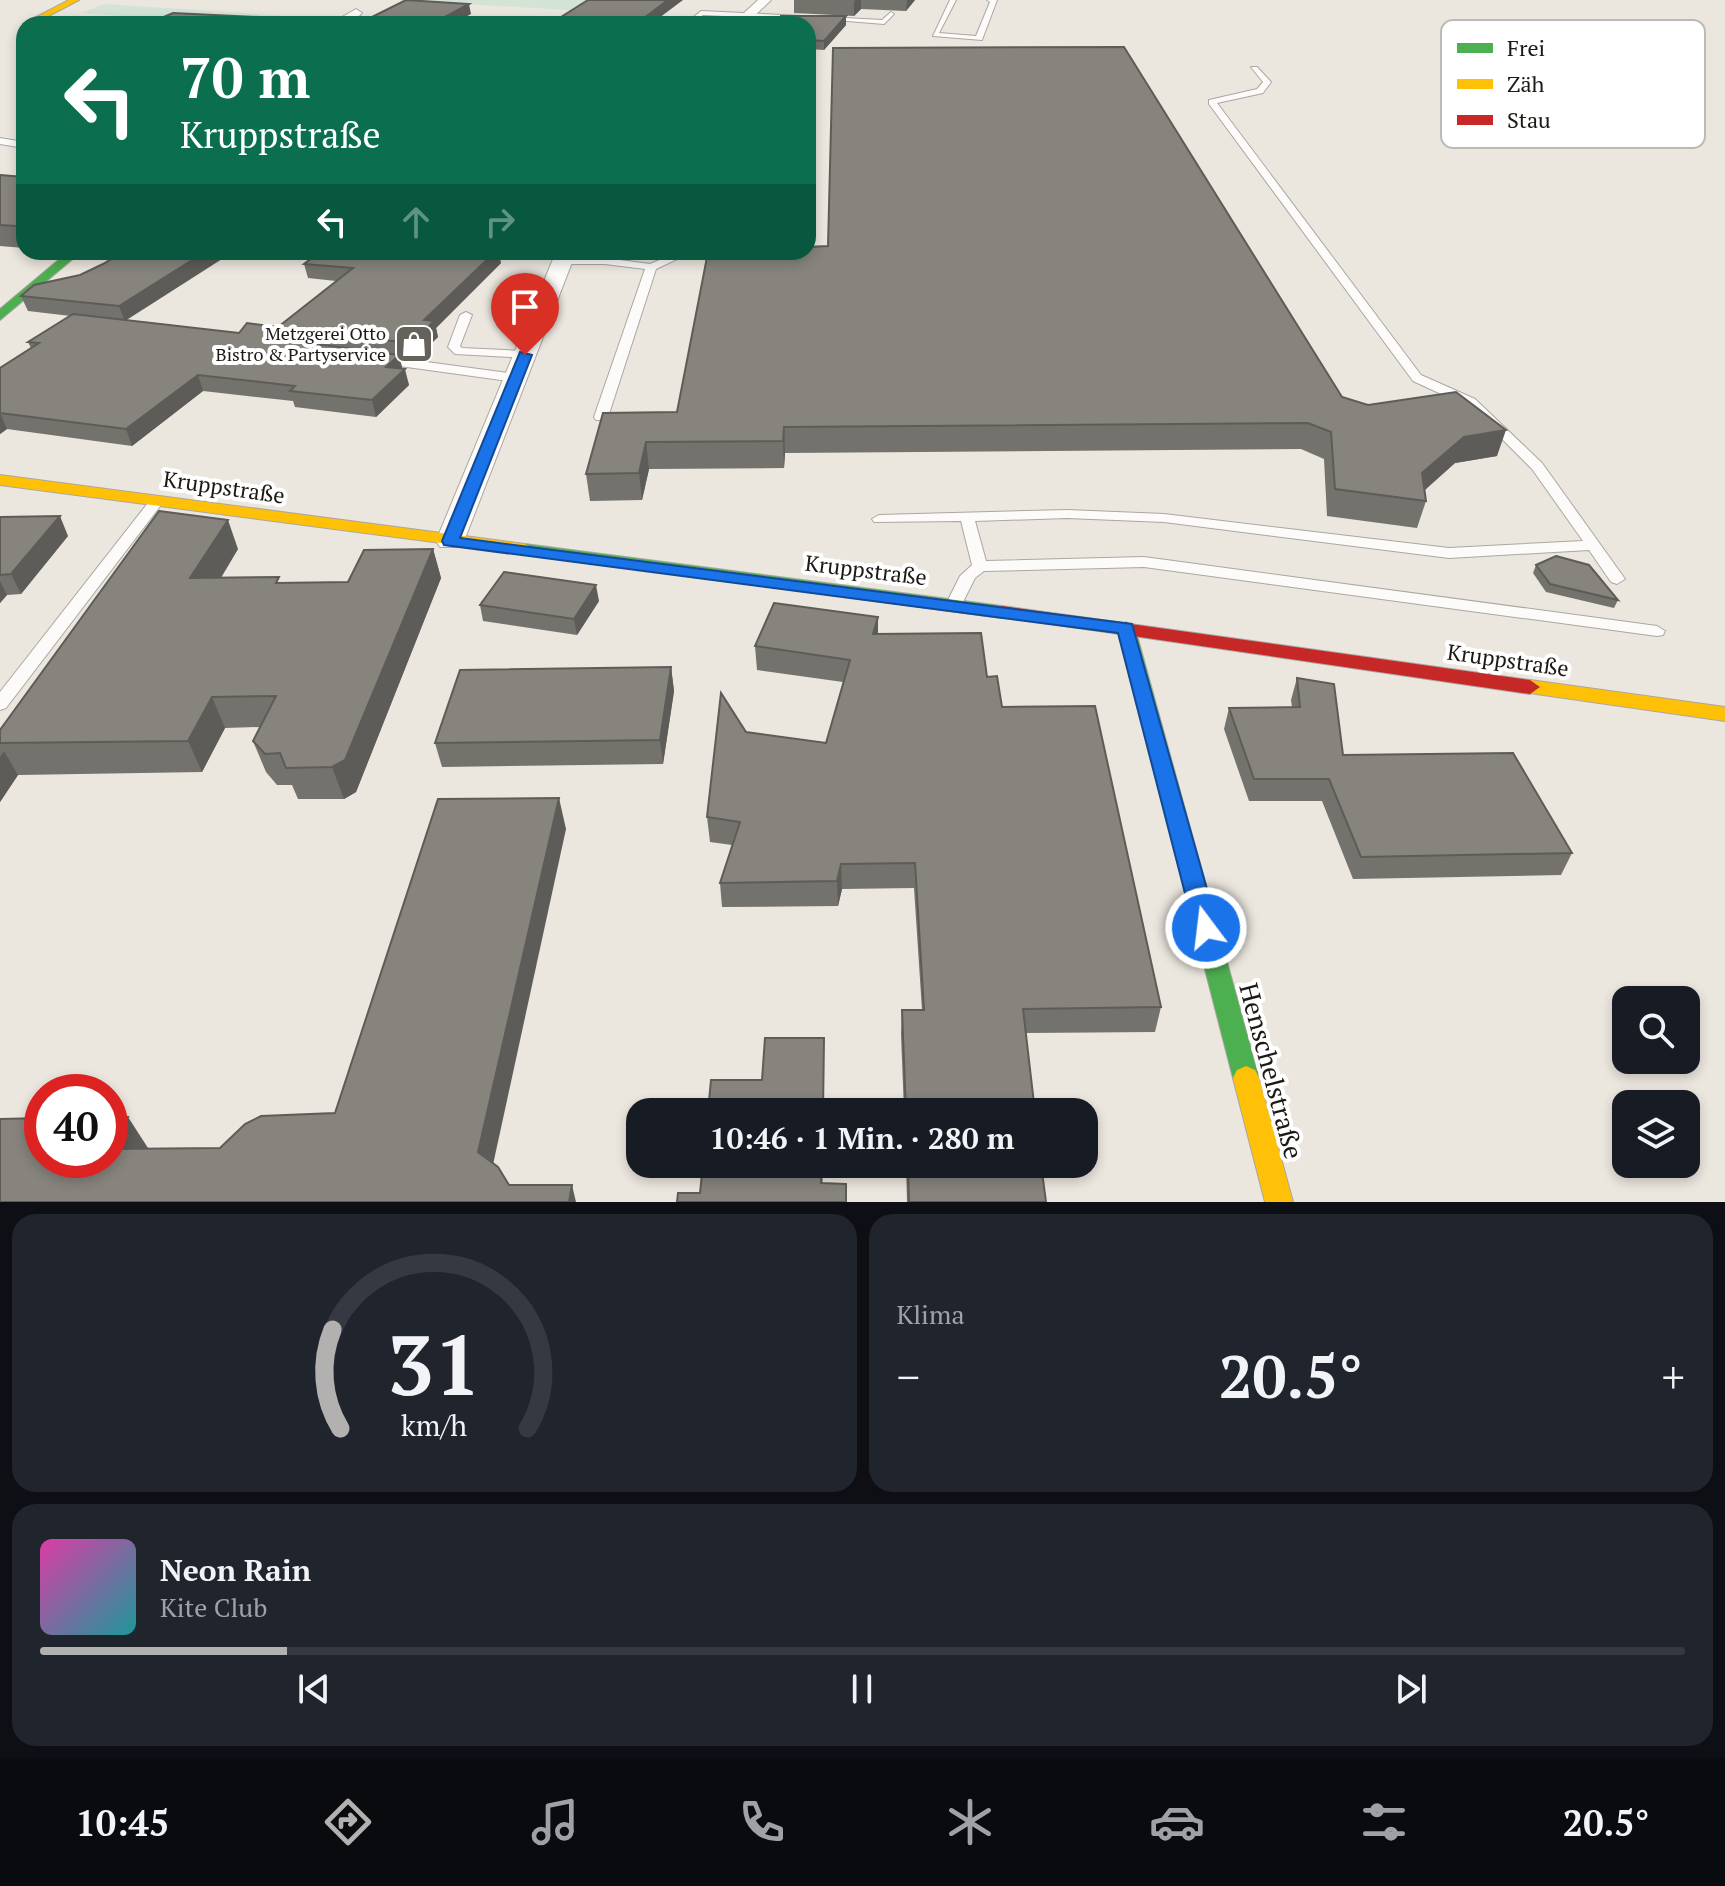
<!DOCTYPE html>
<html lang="de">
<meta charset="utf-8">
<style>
:root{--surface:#171b24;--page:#20242c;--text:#f1f3f6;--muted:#9ea1a6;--line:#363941;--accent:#b2b1b0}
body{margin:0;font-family:"PT Serif",serif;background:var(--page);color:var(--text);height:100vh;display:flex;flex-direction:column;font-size:30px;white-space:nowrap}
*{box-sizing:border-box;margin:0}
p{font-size:26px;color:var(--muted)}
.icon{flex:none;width:44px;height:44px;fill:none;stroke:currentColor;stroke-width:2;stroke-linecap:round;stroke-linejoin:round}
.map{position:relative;height:1202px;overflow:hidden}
.drawer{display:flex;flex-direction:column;gap:12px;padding:12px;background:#0d0f14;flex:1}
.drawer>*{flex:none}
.banner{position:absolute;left:16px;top:16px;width:800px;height:244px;border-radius:24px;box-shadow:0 4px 12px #0003;background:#0b6e4f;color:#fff;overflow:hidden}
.fabs{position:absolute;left:1612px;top:986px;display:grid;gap:16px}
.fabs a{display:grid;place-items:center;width:88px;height:88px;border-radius:16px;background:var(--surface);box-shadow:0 4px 12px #0003;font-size:40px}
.speed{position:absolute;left:24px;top:1074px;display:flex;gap:16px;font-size:40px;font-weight:700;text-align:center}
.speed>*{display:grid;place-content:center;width:104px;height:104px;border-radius:50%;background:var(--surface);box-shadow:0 4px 12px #0003;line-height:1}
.speed .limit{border:12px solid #d22;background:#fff;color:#111}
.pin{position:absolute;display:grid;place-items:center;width:68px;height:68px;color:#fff;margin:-82px -34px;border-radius:50% 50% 50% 0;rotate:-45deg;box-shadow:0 0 8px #0007}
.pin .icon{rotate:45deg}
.me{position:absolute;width:88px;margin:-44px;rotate:345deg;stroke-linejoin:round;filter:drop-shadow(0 0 6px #0008)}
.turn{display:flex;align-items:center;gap:28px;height:168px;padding:0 32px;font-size:36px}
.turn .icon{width:104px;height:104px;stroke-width:2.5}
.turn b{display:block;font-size:56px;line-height:68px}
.lanes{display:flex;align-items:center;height:76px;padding:0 32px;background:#0003;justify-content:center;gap:40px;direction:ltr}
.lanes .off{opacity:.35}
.big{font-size:60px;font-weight:800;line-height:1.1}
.drawer .widget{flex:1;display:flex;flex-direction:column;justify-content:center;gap:12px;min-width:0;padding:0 28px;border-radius:24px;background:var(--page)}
.drawer .dial{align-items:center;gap:0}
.dial svg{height:208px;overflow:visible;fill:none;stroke:var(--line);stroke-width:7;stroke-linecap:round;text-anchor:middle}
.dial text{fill:var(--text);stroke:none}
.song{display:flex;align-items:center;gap:24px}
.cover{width:96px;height:96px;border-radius:12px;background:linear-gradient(135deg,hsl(320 70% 55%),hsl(180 70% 35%))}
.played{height:8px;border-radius:4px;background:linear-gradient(90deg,var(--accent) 15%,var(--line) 15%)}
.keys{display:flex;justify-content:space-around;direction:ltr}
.heat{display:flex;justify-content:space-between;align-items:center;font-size:44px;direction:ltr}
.drawer .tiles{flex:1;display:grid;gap:12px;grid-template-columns:1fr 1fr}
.widget:last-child{grid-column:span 2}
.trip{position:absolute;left:626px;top:1098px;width:472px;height:80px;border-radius:24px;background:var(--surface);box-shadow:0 4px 12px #0003;font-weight:800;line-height:80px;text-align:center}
.menu{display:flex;height:128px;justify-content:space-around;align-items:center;background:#090b0e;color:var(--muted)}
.menu .icon{width:56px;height:56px}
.menu .selected{color:var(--accent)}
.menu b{font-size:36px;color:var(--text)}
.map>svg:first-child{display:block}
</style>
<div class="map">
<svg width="1725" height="1202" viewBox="0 0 1725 1202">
<rect width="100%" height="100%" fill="#ebe6de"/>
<g fill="#d3e4d7">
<path d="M397 0H600L584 11Z"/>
<path d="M104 4 320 18C275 36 137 16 82 13Z"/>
</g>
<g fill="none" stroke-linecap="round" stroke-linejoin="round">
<g stroke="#aba7a1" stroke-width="2">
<g id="lane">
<path d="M950 0H956L939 33 976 36 990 2 987 0H997L982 40 933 36Z"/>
<path d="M701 11 802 16 805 18 802 20 703 15 692 24H685Z"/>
<path d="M891 12 894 14 884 24 823 19 826 17 882 20Z"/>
<path d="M1251 67H1257L1271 82 1263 93 1217 103 1421 375 1475 399 1542 463 1625 579 1617 584 1611 582 1589 550 1449 558 1164 522 1067 518 975 521 986 561 1144 557 1657 626 1665 631 1663 635 1657 636 1144 567 984 571 975 578 959 610 953 611 945 606 960 576 972 565 961 521 874 522 872 519 879 515 1067 510 1164 514 1449 548 1583 541 1532 469 1500 437 1465 405 1413 381 1209 104V100L1257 89 1263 82Z"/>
<path d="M0 138 24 142V148L0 144Z"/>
<path d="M678 252H692L656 269 608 417 606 420H596L594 417 645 269 605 264H562L557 261 562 258H605L650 264Z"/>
<path d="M466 312 472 315 460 346 462 348 525 351 531 355 529 358 455 354 448 347 460 315Z"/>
<path d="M382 356 515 374 521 378 515 382 378 363V357Z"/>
<path d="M156 498 163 502 161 505 6 708 0 710V692L151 499Z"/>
</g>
</g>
<g stroke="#aba7a1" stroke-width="2">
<g id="street">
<path d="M758 0H771L746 24H732Z"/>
<path d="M356 9 362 13C353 23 343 24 330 24Z"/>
<path d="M556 252H576L464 541 460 547H440L436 541Z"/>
</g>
</g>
<g stroke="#aba7a1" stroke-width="2">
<g id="fast">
<path d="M68 252H81L0 320V309Z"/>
<path d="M525 544 1002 606 1011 612 1002 618 519 553 516 549 519 545Z"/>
<path d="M1126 622 1135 628 1259 1078 1255 1086 1246 1090 1237 1086 1233 1078 1117 628Z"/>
</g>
</g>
<g stroke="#aba7a1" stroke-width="2">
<g id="slow">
<path d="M69 0H79L33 24H23Z"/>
<path d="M0 475 525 544 534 549 525 554 0 485Z"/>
<path d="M1530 680 1725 707V721L1523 692 1520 687 1523 682Z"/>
<path d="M1246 1066 1255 1070 1259 1078 1293 1202H1265L1233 1078 1237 1070Z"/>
</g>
</g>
<g stroke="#aba7a1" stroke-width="2">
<path id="jam" d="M1002 606 1530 680 1540 687 1530 694 996 616 993 612Z"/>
</g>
<use href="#lane" fill="#fcfbfa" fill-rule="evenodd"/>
<use href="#street" fill="#fcfbfa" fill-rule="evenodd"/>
<use href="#fast" fill="#4caf50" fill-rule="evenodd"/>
<use href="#slow" fill="#ffc107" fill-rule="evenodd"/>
<use href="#jam" fill="#c62828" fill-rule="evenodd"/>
</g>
<g fill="#74726c">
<path d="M794 0H915L906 11 861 9 854 16 794 13Z"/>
<path d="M846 16V25L824 50 808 49V24Z"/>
<path d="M0 175 24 177V248L0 246Z"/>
<path d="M501 263 436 328 438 337 416 358 399 357 402 368 409 385 376 417 295 407 293 401 203 391 132 446 7 429 0 434V368L31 348 28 342 71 316 28 311 21 296 80 275 103 264 127 320 239 333 278 327 336 281 308 278 304 264Z"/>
<path d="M1342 397 1497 456 1455 463 1424 491 1426 501 1417 528 1327 516 1324 459 1301 449 785 453 784 468 649 469 642 500 590 501 586 474 677 412Z"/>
<path d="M0 517 68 536 21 594 7 595 0 603Z"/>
<path d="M238 549 221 578 282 583 348 582 433 549 441 578 356 792 344 799H298L292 785H277L266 772 253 741 260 727 225 728 202 772 18 775 0 802V730Z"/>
<path d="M1536 565 1618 600 1614 608 1546 592 1533 573Z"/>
<path d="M599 601 577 635 483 621 480 605Z"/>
<path d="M878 617V634L987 677 1161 1007 1155 1032 1026 1033 1035 1112H904L901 1034 902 1010H922L914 888 842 889 838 906 722 907 720 883 732 845 710 842 707 817 746 732 826 743 843 682 757 670 755 646Z"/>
<path d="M671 667 674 691 663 764 442 767 435 743Z"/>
<path d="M1297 678 1343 755 1572 853 1561 875 1353 879 1322 801H1249L1224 729 1229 708 1292 707 1291 700Z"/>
<path d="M906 1164H1041L1046 1202H907Z"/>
</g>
<g fill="#5e5c58">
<path d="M668 0H683L651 24H636Z"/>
<path d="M856 0H861V9L854 16V1Z"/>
<path d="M907 0H915L906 11Z"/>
<path d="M469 4 471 14 453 24H432Z"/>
<path d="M846 16V25L824 50V41Z"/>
<path d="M24 222V247L16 226Z"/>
<path d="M205 252H233L125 321 119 306Z"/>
<path d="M495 252H499L501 263 436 328 438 337 416 358 412 343 424 320Z"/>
<path d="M399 355 403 371 386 367Z"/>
<path d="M405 369 409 385 376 417 372 400Z"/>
<path d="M198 375 203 391 132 446 126 429Z"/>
<path d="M0 413 7 429 0 434Z"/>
<path d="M784 427 785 453 784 468 783 441Z"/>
<path d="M1506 430 1497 456 1455 463 1413 500 1422 473 1464 437Z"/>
<path d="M646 442 649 469 642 500 639 473Z"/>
<path d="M60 516 68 536 21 594 11 574Z"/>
<path d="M228 520 238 549 202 608 190 578Z"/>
<path d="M433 549 441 578 356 792 344 799 332 767Z"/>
<path d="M0 581 7 595 0 603Z"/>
<path d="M596 585 599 601 577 635 574 619Z"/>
<path d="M878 617V640L873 634Z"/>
<path d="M671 667 674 691 663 764 660 740Z"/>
<path d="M212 697 225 728 202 772 188 741Z"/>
<path d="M4 751 18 775 0 802V757Z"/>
<path d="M559 798 566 829 489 1183 478 1152Z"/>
<path d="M841 864 842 889 838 906 837 881Z"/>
<path d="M128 1117 148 1148 114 1149Z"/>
<path d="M821 1164H823L822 1202Z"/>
<path d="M572 1185 576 1202H569Z"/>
</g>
<g fill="#87847e" stroke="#5e5c58" stroke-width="2">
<path d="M406 0 469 4 432 24H147L173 13 362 22Z"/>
<path d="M588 0H668L636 24H550Z"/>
<path d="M781 16H846L824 41 808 40V24H781Z"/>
<path d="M1124 47 1342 397 1368 405 1456 392 1506 430 1464 437 1422 473 1426 501 1335 489 1331 432 1308 423 784 427 783 441 646 442 639 473 586 474 603 413 677 412 708 252H808V247L828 246 833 48Z"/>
<path d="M0 175 24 177V222L16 226 0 225Z"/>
<path d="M123 252H205L119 306 21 296 34 285 80 275 103 264Z"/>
<path d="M320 252H495L424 320 434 321 412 343 298 331 300 342 399 355 386 367 405 369 372 400 290 391 295 386 198 375 126 429 0 413V368L39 343 28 342 73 314 239 333 247 323 278 327 353 268 304 264Z"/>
<path d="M159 511 228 520 190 578 279 577 276 583 348 582 364 550 433 549 345 760 332 767 286 768 280 753 265 754 253 741 276 696 212 697 188 741 0 743V730Z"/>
<path d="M60 516 11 574 0 575V517Z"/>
<path d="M1556 556 1589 565 1618 600 1550 584 1536 565Z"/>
<path d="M504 572 596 585 574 619 480 605Z"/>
<path d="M774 603 878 617 873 634 981 633 987 677 997 676 1002 707 1095 706 1161 1007 1023 1009 1035 1112H906L902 1010H924L915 863 841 864 837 881 720 883 740 822 707 817 721 693 746 732 826 743 850 660 755 646Z"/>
<path d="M671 667 660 740 435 743 460 670Z"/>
<path d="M1297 678 1334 684 1343 755 1513 753 1572 853 1361 857 1329 779H1254L1229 708 1300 707Z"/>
<path d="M559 798 478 1152 498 1167 509 1185H572L569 1202H0V1119L42 1118V1160H110V1117H128L114 1149 220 1148 245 1124 261 1116 335 1113 438 799Z"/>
<path d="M765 1038H824L823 1112H708L711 1080H762Z"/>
<path d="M703 1164H821V1183L846 1184V1202H677L678 1193H700Z"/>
<path d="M908 1164H1041L1046 1202H909Z"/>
</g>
<path fill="#1a73e8" stroke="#114b97" stroke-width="2" d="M520 352 532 355 460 538 1132 624 1218 928 1215 935 1206 938 1198 935 1194 928 1118 633 444 545 442 541Z"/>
<defs>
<g id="shop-square" transform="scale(2)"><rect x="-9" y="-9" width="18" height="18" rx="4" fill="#65615b" stroke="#fff"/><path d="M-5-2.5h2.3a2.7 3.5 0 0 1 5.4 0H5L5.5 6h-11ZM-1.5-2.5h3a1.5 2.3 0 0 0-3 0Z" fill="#fff"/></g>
</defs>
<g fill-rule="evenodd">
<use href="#shop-square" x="414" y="344"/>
</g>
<g text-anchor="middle" stroke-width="8" stroke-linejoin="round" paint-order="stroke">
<g font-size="18" fill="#1d1a15" stroke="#fff" text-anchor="end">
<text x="386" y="340">Metzgerei Otto<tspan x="386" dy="21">Bistro &amp; Partyservice</tspan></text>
</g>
<g font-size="22" fill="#1d1a15" stroke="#fff">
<text transform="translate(224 487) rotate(8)" y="8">Kruppstraße</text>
<text transform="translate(866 570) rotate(7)" y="8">Kruppstraße</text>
<text transform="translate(1508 660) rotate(8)" y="8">Kruppstraße</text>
</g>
<g font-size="26" fill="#1d1a15" stroke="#fff">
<text transform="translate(1271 1071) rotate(75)" y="9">Henschelstraße</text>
</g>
</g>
<rect x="1441" y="20" width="264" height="128" rx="12" fill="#fff" stroke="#bbbab9" stroke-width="2"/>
<rect x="1457" y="43" width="36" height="10" fill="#4caf50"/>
<rect x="1457" y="79" width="36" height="10" fill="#ffc107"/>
<rect x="1457" y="115" width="36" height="10" fill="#c62828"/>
<g font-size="22" fill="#1d1a15">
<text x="1507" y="56">Frei</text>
<text x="1507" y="92">Zäh</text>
<text x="1507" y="128">Stau</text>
</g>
</svg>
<div class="fabs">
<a><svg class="icon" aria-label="search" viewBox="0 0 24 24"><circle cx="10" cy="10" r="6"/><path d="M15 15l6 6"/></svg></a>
<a><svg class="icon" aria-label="layers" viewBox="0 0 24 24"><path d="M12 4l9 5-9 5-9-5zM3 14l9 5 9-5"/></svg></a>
</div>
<div class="speed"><div class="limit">40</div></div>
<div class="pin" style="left:525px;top:355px;background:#d93025"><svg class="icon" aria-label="arrive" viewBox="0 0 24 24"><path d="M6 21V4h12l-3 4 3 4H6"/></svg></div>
<svg class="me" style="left:1206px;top:928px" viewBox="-20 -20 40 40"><circle r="17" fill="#1a73e8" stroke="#fff" stroke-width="3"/><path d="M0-11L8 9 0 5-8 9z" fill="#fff"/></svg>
<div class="trip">10:46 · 1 Min. · 280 m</div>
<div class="banner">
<div class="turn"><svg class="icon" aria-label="left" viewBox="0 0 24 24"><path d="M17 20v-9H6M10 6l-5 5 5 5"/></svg><div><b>70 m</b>Kruppstraße</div></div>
<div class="lanes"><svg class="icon" aria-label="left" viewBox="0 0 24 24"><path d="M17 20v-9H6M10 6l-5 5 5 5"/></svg><svg class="icon off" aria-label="ahead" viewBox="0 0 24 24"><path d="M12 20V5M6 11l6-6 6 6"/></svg><svg class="icon off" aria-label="right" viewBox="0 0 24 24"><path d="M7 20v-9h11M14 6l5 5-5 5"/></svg></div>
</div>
</div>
<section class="drawer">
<div class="tiles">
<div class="widget dial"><svg viewBox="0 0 100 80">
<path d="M14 69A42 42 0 1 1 86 69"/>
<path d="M14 69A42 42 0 0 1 11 31" stroke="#b2b1b0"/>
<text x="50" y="56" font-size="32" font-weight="700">31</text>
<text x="50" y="72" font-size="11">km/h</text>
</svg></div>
<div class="widget"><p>Klima</p>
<div class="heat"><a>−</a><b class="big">20.5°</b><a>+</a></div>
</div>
<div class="widget">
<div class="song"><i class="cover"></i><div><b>Neon Rain</b><p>Kite Club</p></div></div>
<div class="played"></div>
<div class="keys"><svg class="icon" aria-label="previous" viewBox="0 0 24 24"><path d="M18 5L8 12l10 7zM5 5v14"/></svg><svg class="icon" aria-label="pause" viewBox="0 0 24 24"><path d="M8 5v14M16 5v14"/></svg><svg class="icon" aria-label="next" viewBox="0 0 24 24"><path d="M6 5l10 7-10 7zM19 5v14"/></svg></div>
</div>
</div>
</section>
<nav class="menu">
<b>10:45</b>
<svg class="icon selected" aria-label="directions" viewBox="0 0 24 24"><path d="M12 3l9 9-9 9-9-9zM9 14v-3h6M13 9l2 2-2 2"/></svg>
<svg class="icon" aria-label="music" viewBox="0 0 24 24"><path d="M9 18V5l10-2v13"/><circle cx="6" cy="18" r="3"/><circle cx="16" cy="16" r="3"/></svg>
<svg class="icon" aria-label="phone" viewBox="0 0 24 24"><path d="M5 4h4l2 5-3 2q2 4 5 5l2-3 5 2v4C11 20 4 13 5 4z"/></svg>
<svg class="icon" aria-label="climate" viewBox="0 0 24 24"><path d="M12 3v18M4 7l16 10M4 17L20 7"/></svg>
<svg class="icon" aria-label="car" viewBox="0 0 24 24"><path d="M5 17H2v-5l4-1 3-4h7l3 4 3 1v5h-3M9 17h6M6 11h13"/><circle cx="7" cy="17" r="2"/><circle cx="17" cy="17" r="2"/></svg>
<svg class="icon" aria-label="filters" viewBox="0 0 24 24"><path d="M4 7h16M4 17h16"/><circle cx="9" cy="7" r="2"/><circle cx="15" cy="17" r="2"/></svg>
<b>20.5°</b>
</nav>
